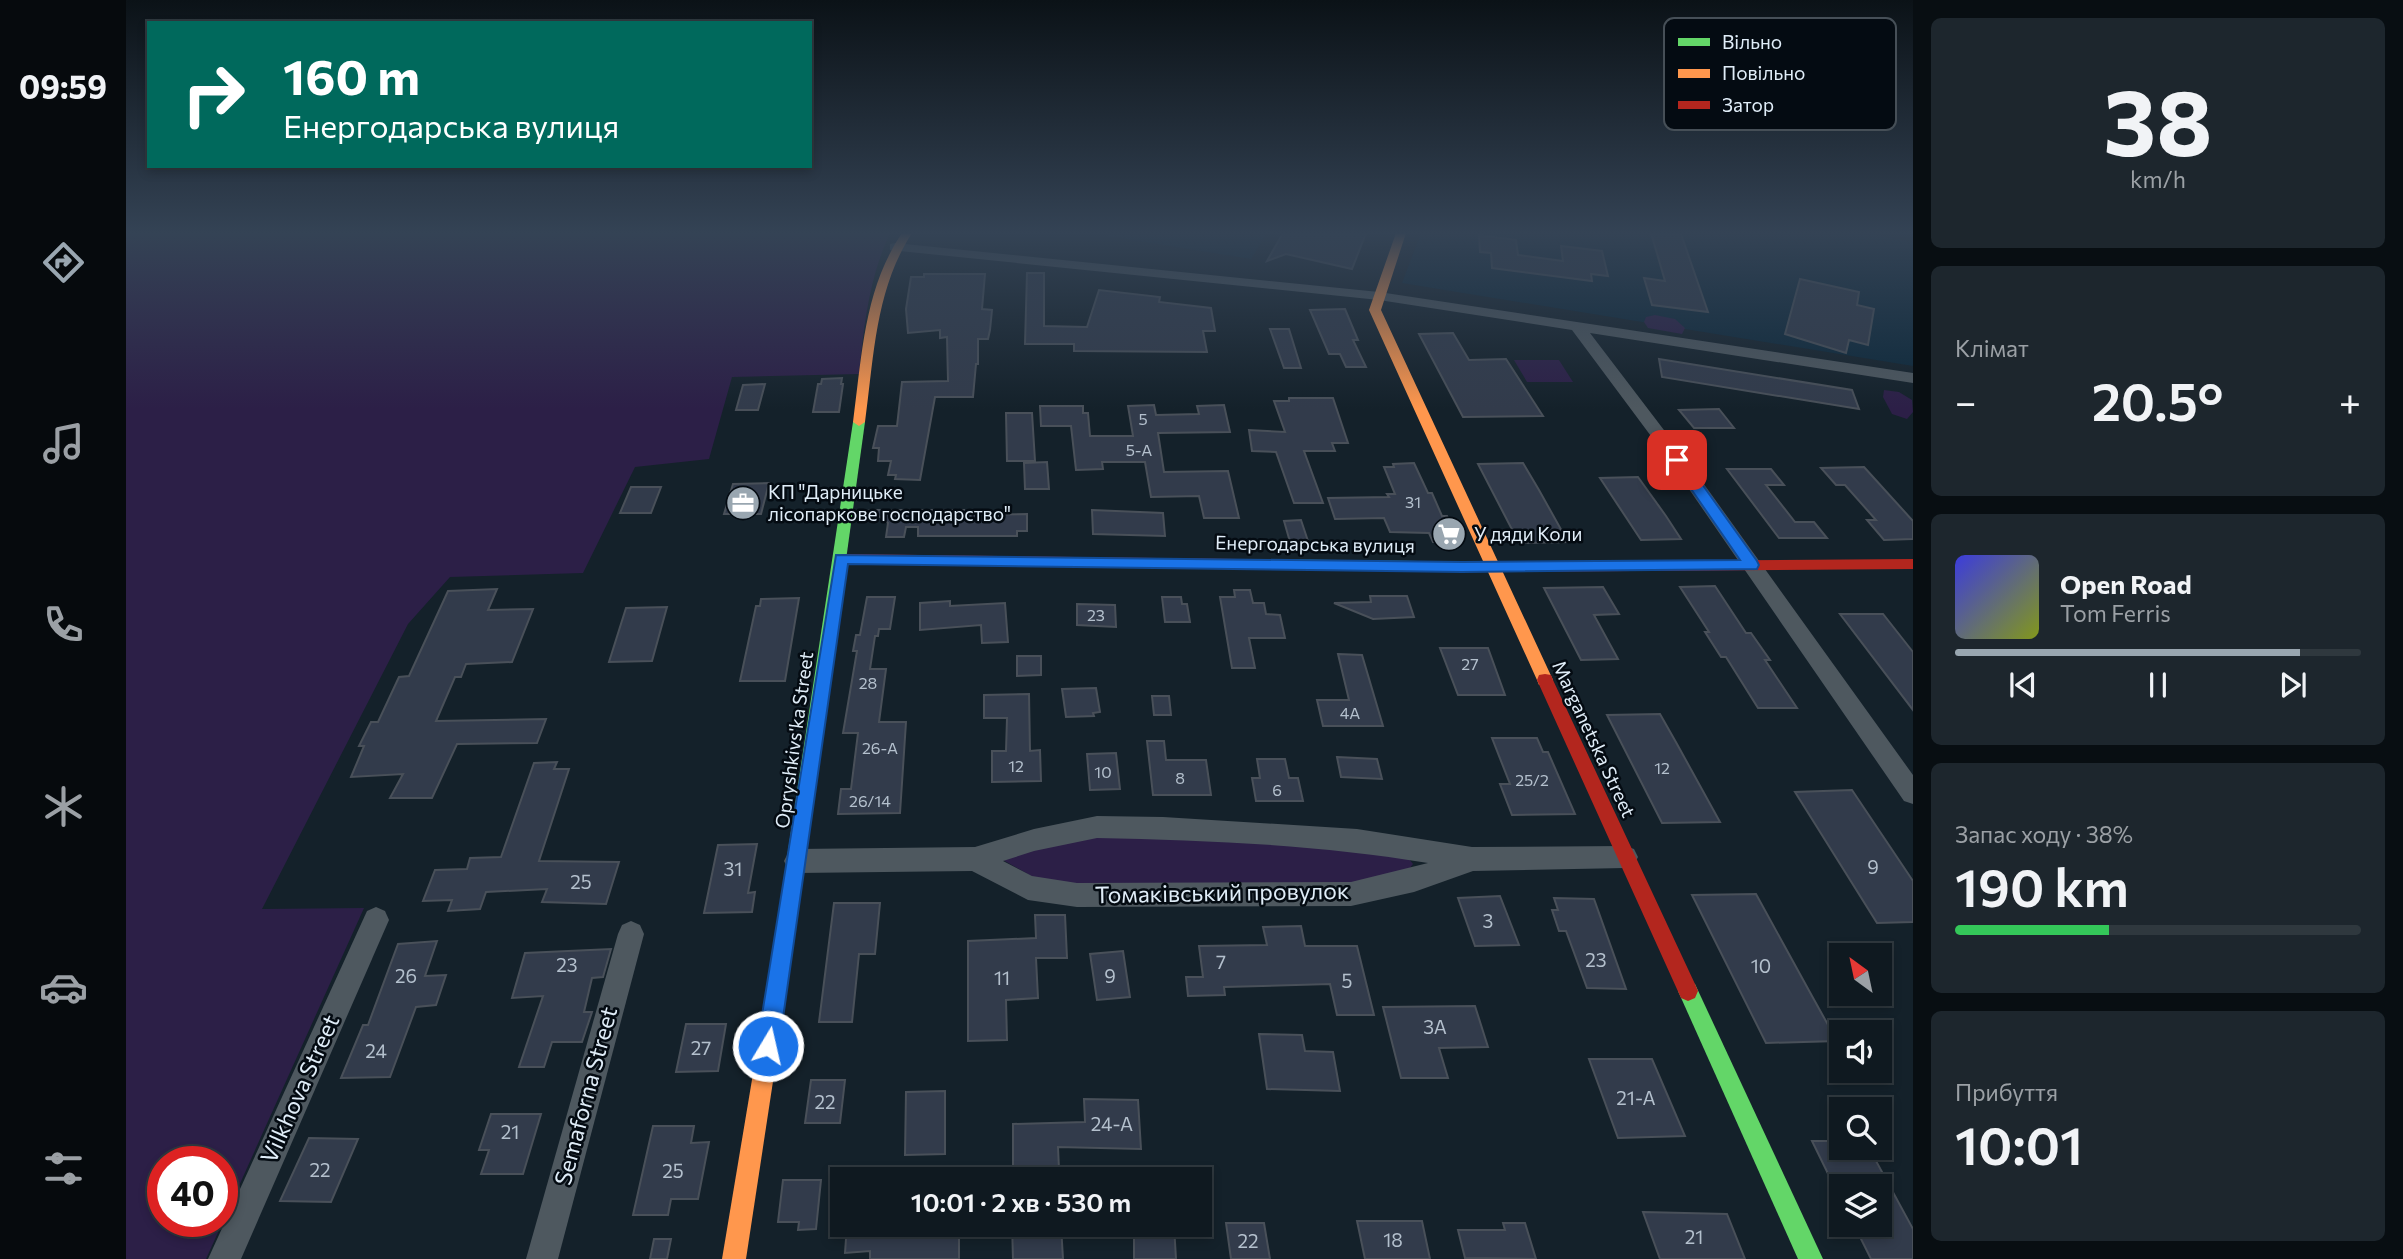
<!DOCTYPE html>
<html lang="uk">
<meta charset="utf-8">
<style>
:root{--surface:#0f1920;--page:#1d262d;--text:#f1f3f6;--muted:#9ba0a5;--line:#2f383e;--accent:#99a6b0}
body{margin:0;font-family:Commissioner,sans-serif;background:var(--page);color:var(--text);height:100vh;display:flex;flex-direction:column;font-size:26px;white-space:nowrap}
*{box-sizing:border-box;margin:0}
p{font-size:23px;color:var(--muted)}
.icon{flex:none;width:38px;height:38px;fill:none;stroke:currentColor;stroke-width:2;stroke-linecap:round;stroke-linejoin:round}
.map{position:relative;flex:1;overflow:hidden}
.drawer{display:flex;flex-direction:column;gap:18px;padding:18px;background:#080e12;width:490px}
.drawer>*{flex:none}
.top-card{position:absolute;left:21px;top:21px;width:665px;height:147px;border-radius:0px;box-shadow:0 4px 10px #0003,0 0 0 2px var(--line);background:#00695c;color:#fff;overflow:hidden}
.needle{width:46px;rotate:327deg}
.tools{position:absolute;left:1703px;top:943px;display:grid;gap:14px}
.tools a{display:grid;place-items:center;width:63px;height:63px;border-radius:0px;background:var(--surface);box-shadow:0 4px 10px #0003,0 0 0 2px var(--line);font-size:35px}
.speed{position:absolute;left:21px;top:1146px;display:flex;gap:14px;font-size:35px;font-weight:700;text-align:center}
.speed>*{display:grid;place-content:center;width:91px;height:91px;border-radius:50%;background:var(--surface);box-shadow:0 4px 10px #0003,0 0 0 2px var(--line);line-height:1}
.speed .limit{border:10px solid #d22;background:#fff;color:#111}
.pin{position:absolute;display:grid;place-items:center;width:60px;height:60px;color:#fff;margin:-30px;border-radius:14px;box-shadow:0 4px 10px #0006}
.me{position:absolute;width:77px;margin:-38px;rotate:9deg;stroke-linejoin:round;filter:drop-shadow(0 0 5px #0008)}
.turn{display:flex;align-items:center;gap:24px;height:147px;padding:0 21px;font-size:32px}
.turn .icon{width:91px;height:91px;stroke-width:2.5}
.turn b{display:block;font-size:49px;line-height:60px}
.big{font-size:52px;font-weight:600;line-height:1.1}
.drawer .card{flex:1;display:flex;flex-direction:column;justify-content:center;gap:10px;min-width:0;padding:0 24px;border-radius:10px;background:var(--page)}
.drawer .dial{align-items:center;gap:0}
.dial b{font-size:91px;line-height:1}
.song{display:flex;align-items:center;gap:21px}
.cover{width:84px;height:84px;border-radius:10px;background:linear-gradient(135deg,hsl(240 70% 55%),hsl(70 70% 35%))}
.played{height:7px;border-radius:4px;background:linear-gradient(90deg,var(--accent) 85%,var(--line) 85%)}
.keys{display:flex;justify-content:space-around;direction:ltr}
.heat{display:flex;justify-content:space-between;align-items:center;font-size:38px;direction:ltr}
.charge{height:10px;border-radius:5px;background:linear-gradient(90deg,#34c759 38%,var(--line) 0)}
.trip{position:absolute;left:704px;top:1167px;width:382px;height:70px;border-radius:0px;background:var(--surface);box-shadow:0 4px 10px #0003,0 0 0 2px var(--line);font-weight:600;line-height:70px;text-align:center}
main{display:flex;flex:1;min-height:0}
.tabs{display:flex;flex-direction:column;width:126px;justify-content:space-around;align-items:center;background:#060a0d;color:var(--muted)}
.tabs .icon{width:49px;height:49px}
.tabs .on{color:var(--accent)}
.tabs b{font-size:32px;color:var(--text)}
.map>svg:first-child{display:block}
</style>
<main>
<nav class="tabs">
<b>09:59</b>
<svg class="icon on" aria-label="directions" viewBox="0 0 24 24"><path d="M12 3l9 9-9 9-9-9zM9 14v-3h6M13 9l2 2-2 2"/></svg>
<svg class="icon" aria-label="music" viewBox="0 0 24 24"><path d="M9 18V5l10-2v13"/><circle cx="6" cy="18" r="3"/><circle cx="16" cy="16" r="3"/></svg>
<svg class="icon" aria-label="phone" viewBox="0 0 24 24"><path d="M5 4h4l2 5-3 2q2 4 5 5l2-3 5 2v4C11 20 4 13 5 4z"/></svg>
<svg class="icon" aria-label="climate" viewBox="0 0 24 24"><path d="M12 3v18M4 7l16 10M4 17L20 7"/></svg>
<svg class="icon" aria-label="car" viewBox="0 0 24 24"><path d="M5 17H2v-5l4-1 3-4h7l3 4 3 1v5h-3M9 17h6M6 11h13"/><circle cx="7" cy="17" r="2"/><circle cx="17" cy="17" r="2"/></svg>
<svg class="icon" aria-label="filters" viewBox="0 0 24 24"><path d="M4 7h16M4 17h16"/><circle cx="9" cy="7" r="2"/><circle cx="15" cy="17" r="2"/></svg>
</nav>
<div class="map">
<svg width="1787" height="1259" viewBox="0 0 1787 1259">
<rect width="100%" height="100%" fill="#14212a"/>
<g fill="#0c283a">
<path d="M963 233H1141L1125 259Z"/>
<path d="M1295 233H1741L1787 242V366L1276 283Z"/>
</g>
<g fill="#2c1f47" fill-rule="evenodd">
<path d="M0 233H764C743 278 738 325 733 374L606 377 583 459 509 467 457 573 324 577 282 624 136 909 238 908 80 1259H0ZM37 1162H96V1222H37Z"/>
<path d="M1529 315 1549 319 1559 328 1556 334 1522 328 1518 322 1520 317Z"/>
<path d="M1388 360H1433L1447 382H1401Z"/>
<path d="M1758 390 1773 392 1786 400 1787 412 1781 419 1766 414 1757 397Z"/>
<path d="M969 835 1043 836 1279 854 1287 864 1280 873 1218 885H950L909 878 877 860 910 846Z"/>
</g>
<g fill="#323b4b" stroke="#495059" stroke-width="2">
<path d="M1157 233H1240L1226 269 1160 254 1141 261Z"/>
<path d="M1525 233 1555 234 1582 312 1526 305 1518 278 1539 281Z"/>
<path d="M1353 235 1390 240 1392 255 1437 261 1435 246 1476 251 1482 276 1465 274 1466 281 1366 268 1365 253 1354 252Z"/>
<path d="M901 273H918V326L961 327 973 290 1034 297 1033 302 1085 308 1089 331H1077L1081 352 948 351V344H899Z"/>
<path d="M798 274H859L856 309 866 310 864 330 862 339H852V364H850L847 397H809L794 480 769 479 770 475H762L765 461H752L753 448H747L752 426H771L776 382 822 381 821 337 814 338V330L782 333 780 309 785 277H798Z"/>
<path d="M1674 279 1733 292 1731 305 1748 309 1742 345 1723 340 1720 353 1659 334Z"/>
<path d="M1219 309 1232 340H1227L1240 367H1220L1214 354H1203L1184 310Z"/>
<path d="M1144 329H1163L1175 368H1158Z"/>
<path d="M1327 333 1343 360 1380 359 1417 416 1337 417 1293 334Z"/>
<path d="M1533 359 1726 390 1733 409 1536 377Z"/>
<path d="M716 378 715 384H717L713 412H687L692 384H695L696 379Z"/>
<path d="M639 384 632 410H610L617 385Z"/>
<path d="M1163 398H1207L1222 443H1206L1209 451H1178L1197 503H1168L1150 452 1126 451 1123 430 1159 432 1148 401H1163Z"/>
<path d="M1028 405 1030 415 1073 414 1071 406 1098 405 1104 432 1032 433 1038 472 1102 471 1113 518H1078L1073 496 1025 497 1019 462H976L977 469 950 470 945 426H915L914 406H957V413H962L964 436H1007L1002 406Z"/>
<path d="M1593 409 1608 428H1568L1553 410Z"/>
<path d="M880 413H906L909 461H881Z"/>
<path d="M921 462 923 489H899L898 463Z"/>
<path d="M1288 463 1302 493H1306L1316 516H1321L1333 542H1307L1303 533 1264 532 1258 518 1209 519 1202 498 1263 497 1261 494H1269L1258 467H1268L1267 464Z"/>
<path d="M1397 463 1413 490 1442 542 1393 543 1352 464Z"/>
<path d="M1738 467 1787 521V539L1758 540 1741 520H1750L1719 485H1710L1695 468Z"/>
<path d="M1601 469H1645L1658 485H1640L1669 522H1688L1701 538H1653Z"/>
<path d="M1512 477 1540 516 1555 539 1515 540 1474 478Z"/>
<path d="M643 483 635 514H598L607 484Z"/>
<path d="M505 487H535L525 513H494Z"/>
<path d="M745 510H838L837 515 901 514V531H891V536H792V527H780L778 537H760L762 523Z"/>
<path d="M966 510 1037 513 1039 536 967 534Z"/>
<path d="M1175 520 1182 541 1164 542 1158 521Z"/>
<path d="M1589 586 1620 633H1625L1644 660H1639L1671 708H1632L1600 657H1595L1579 632H1583L1554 587Z"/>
<path d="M1477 587 1493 614 1468 615 1492 659 1455 660 1418 588Z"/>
<path d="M371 589 362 610 407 609 386 662 340 664 335 677H329L310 721 420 719 411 743 331 744 306 798H264L277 774 225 777 238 746H233L245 722H252L273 677 283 676 322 591Z"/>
<path d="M1108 590H1124L1127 603H1138L1140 614 1154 615 1159 638H1123L1129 668H1106L1094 597H1109Z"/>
<path d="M1244 596H1281L1288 617 1247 619 1208 603 1245 602Z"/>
<path d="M741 597H769L764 629H753L752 636H749L744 669H760L753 722H780L774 813 712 814 715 789H725L732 733H717L731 651H727L730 635H734Z"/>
<path d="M1036 597H1055L1056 604H1061L1064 622H1039Z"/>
<path d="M673 598 659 681H614L630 606H634L635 599Z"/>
<path d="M824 601V606L879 603 882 642 856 643 855 625 794 630V603Z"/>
<path d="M951 604 989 605 990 627 951 625Z"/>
<path d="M541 607 526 661 483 662 500 608Z"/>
<path d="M1714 614H1757L1787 652V710Z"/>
<path d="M1314 648H1362L1379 695H1332Z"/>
<path d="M1212 654 1236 655 1257 726H1197L1191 700H1223Z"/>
<path d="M891 656H915V675L891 676Z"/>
<path d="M970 688 974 712 967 713 968 716 940 717 936 689Z"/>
<path d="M903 694 904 751 914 750 915 781 866 782V751H880L881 718H858V695Z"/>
<path d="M1026 696H1043L1045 715H1028Z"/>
<path d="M1534 714 1551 744 1594 822 1536 823 1481 715Z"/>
<path d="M1366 738H1411L1417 752H1422L1449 814 1386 815 1374 784H1384Z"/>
<path d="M1021 741H1038L1040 760H1080L1085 795H1027Z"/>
<path d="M990 753 994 789 964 790 961 754Z"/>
<path d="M1211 757 1251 759 1256 779 1215 777Z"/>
<path d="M1131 759H1159L1163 778H1172L1177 801H1130L1126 778H1134Z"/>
<path d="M431 762 428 769H443L413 861 493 862 480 904 416 902 421 889 360 892 354 909 322 911 326 900 297 901 309 870 341 869 344 858 375 857 408 763Z"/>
<path d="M1726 790 1787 881V922L1751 923 1669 792Z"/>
<path d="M631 844 622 893 629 892 626 912 578 913 592 845Z"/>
<path d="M1630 894 1686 996 1711 1041 1640 1043 1566 895Z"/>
<path d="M1374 896 1393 945 1349 946 1332 898Z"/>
<path d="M1428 898 1468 899 1500 989 1461 988 1440 931H1433L1426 910H1432Z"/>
<path d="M708 903H754L749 954H733L726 1022H693Z"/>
<path d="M909 915H939L941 958H910L912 998 880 1000 881 1040 842 1041V941L910 938Z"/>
<path d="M1175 926 1179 946H1231L1248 1015H1211L1204 984 1098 987 1099 995 1062 996 1060 977H1077L1073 946 1141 945 1137 927Z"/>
<path d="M311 941 299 976 320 975 310 1005 290 1007 264 1077 215 1078 237 1025H242L272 944Z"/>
<path d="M485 949 477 977 466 978 458 1012H466L456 1042H426L418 1067H393L417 996 386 998 399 953Z"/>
<path d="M997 951 1004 997 971 1000 964 954Z"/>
<path d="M1349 1006 1362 1047 1313 1048 1322 1078H1275L1257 1007Z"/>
<path d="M560 1024H600L592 1071 550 1072Z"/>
<path d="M1133 1034 1176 1035 1179 1051 1207 1052 1214 1091 1141 1089Z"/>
<path d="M1463 1059H1526L1559 1136 1492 1138Z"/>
<path d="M685 1080H719L714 1123H679Z"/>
<path d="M819 1091V1154L779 1155 780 1092Z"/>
<path d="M958 1099 1012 1100 1015 1149 932 1147 933 1169 887 1170V1124L959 1122Z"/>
<path d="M365 1114H415L397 1174H355L363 1150H353Z"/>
<path d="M527 1126H568L565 1143 583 1142 572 1199H545L542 1215H507Z"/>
<path d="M183 1138 232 1139 205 1202 154 1201Z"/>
<path d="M1686 1141H1715V1148H1743L1787 1229V1259H1745L1728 1225H1754V1186H1708Z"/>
<path d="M657 1180H695L690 1229 672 1230 673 1222H652Z"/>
<path d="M1517 1212 1601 1214 1619 1259H1534Z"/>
<path d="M1231 1221H1296L1304 1259H1239Z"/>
<path d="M1100 1223H1138L1144 1259H1105Z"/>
<path d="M1377 1223H1399L1410 1259 1339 1258 1332 1230H1379Z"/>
<path d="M721 1225H833V1259H744V1251L719 1253Z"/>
<path d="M886 1225H935L937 1259H887Z"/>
<path d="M1008 1225H1048L1050 1259H1008Z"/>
<path d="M528 1239H545L541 1259H524Z"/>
</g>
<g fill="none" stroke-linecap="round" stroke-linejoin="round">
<g fill="#4e585f" fill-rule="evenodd">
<path d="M769 243 1253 292 1787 373V383L1464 333 1557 455 1787 775V804L1778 801 1545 463 1446 330 1253 300 764 250V244Z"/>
<path d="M971 816 1037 817 1231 829 1346 847 1499 846 1508 849 1512 857 1508 865 1499 868 1347 871 1288 892 1225 906 951 907 902 900 846 871 671 873 662 869 658 861 662 853 671 849 849 847 908 829ZM971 838C1082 840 1193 845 1302 863L1225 882 951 883 906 876 877 861 908 851Z"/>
<path d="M250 907 259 911 263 920 115 1259H82L241 911Z"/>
<path d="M505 921 514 925 518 934 432 1259H400L492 934 496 925Z"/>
</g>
<g fill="#63d668" fill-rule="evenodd">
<path d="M733 418 739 422 660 996 657 1003 650 1006 643 1003 640 996 727 422Z"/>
<path d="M1112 559 1376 562 1383 567 1376 572 1112 569 1105 564Z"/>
<path d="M1562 981 1569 984 1697 1259H1672L1552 991 1555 984Z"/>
</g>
<g fill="#ff974d" fill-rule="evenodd">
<path d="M776 233H786C749 290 748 357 739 422L733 426 727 422C736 356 738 289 776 233Z"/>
<path d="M1270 233H1280L1255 310 1427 680 1425 685H1413L1411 680 1243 310Z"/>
<path d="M650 986 657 989 660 996 620 1259H596L640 996 643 989Z"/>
</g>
<g fill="#b3261e" fill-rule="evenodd">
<path d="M716 554 1112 559 1119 564 1112 569 716 564 709 559Z"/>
<path d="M1787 559V569L1376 572 1369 567 1376 562Z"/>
<path d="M1419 674 1425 675 1427 680 1569 984 1572 991 1569 998 1562 1001 1555 998 1411 680 1413 675Z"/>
</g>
</g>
<linearGradient id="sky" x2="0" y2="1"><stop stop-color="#0b1217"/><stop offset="0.57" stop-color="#344355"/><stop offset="1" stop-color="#344355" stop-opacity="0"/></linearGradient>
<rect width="1787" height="409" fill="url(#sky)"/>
<path fill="#1a73e8" stroke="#114b97" stroke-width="2" d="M1551 455 1556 456 1631 561 1633 565 1631 569 1336 572 722 564 653 1046 649 1054 642 1057 634 1054 631 1046 710 555 1336 562 1614 560 1545 460Z"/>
<defs>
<g id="office-disc" transform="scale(1.75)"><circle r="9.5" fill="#99a6b0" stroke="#040b12"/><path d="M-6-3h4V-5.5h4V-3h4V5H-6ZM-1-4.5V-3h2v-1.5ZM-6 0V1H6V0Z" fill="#fff"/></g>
<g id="supermarket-disc" transform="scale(1.75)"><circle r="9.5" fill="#99a6b0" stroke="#040b12"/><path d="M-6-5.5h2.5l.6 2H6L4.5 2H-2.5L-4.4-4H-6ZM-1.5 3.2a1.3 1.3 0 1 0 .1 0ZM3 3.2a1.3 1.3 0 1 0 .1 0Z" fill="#fff"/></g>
</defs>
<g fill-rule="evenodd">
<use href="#office-disc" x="617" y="503"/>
<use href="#supermarket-disc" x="1323" y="534"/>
</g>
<g text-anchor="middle" stroke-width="5" stroke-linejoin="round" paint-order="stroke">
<g font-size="16" fill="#b4c0cd">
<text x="1017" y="425">5</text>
<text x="1013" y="456">5-А</text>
<text x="1287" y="508">31</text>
<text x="970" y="621">23</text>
<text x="1344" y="670">27</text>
<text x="742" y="689">28</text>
<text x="1224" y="719">4А</text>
<text x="754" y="754">26-А</text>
<text x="890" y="772">12</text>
<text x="1536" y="774">12</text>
<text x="977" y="778">10</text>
<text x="1054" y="784">8</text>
<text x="1406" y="786">25/2</text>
<text x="1151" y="796">6</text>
<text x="744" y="807">26/14</text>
</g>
<g font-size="19" fill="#e0edf8" stroke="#040b12" text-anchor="start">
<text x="642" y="499">КП "Дарницьке<tspan x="642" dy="22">лісопаркове господарство"</tspan></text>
<text x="1348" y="541">У дяди Коли</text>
</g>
<g font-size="19" fill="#e0edf8" stroke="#040b12">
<text transform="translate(1189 544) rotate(1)" y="7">Енергодарська вулиця</text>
<text transform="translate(1468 739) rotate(65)" y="7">Marganetska Street</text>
<text transform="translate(668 740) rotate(-82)" y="7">Opryshkivsʹka Street</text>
</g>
<g font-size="19" fill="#b4c0cd">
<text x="1747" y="874">9</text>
<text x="607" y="876">31</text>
<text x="455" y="889">25</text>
<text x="1362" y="928">3</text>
<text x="1470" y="967">23</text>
<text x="1095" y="969">7</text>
<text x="441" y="972">23</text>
<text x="1635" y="973">10</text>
<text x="280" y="983">26</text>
<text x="984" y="983">9</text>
<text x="876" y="985">11</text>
<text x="1221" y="988">5</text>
<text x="1309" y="1034">3А</text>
<text x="575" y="1055">27</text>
<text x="250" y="1058">24</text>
<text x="1510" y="1105">21-А</text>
<text x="699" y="1109">22</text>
<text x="986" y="1131">24-А</text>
<text x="384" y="1139">21</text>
<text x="194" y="1177">22</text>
<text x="547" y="1178">25</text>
<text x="1568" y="1244">21</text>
<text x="1267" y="1247">18</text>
<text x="1122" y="1248">22</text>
</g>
<g font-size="23" fill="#e0edf8" stroke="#040b12">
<text transform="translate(1096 893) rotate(-1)" y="8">Томаківський провулок</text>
<text transform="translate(174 1089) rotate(-66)" y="8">Vilkhova Street</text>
<text transform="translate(460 1096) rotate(-75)" y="8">Semaforna Street</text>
</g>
</g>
<rect x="1538" y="18" width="232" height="112" rx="10" fill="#040b12" stroke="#464f57" stroke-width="2"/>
<rect x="1552" y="38" width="32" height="8" fill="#63d668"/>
<rect x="1552" y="69" width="32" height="9" fill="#ff974d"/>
<rect x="1552" y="101" width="32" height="8" fill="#b3261e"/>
<g font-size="19" fill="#e0edf8">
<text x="1596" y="49">Вільно</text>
<text x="1596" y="80">Повільно</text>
<text x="1596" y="112">Затор</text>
</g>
</svg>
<div class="tools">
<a><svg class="needle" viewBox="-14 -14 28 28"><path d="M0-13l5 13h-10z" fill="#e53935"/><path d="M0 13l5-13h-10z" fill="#9ba0a5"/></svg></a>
<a><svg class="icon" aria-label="sound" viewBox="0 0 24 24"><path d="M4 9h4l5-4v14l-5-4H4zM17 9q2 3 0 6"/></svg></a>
<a><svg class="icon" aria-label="search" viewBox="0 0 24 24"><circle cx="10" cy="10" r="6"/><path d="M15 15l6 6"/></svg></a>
<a><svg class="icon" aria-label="layers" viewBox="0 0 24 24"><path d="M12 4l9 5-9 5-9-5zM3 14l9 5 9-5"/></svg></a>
</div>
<div class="speed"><div class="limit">40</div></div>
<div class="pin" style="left:1551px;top:460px;background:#d93025"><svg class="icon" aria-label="arrive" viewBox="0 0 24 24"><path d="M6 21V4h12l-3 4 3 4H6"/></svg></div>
<svg class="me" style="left:642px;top:1046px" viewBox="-20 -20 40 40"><circle r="17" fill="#1a73e8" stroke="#fff" stroke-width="3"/><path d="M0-11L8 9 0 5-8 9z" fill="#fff"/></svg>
<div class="trip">10:01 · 2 хв · 530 m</div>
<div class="top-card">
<div class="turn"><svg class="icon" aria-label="right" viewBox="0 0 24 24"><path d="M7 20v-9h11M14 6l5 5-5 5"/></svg><div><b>160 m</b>Енергодарська вулиця</div></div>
</div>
</div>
<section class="drawer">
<div class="card dial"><b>38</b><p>km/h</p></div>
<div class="card"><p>Клімат</p>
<div class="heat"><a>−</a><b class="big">20.5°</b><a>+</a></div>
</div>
<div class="card">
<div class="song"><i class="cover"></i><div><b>Open Road</b><p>Tom Ferris</p></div></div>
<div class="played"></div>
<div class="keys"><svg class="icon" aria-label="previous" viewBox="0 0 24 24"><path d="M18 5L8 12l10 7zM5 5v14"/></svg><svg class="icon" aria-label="pause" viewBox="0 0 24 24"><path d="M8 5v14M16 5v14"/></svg><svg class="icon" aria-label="next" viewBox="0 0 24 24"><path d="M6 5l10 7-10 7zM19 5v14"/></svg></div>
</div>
<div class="card"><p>Запас ходу · 38%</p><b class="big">190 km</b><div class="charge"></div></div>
<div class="card"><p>Прибуття</p><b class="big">10:01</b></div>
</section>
</main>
